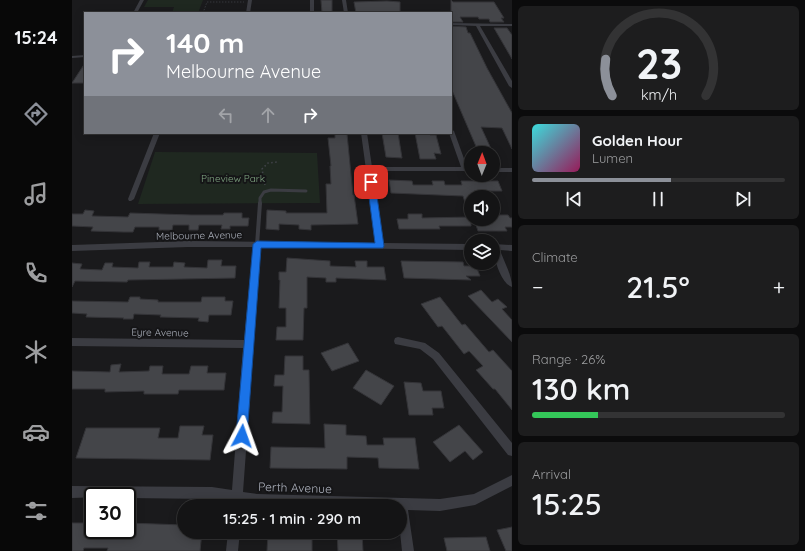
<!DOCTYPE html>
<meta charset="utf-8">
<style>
:root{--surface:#141415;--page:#1d1d1e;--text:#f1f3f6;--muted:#9d9ea0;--line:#333334;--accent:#8c9099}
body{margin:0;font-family:Quicksand,sans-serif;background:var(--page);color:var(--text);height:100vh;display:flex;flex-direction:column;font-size:15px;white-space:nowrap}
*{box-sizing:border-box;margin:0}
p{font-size:13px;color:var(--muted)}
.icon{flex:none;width:22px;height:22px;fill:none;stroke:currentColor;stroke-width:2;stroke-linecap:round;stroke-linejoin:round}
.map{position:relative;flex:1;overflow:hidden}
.panel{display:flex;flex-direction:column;gap:6px;padding:6px;background:#0b0b0c;width:293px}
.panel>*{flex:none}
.guide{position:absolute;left:12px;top:12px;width:368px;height:122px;border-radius:0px;box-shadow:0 2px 10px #0003,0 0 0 1px var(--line);background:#8c9099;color:#fff;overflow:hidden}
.needle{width:26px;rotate:1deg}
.tools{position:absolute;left:392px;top:146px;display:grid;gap:8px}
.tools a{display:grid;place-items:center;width:36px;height:36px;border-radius:50%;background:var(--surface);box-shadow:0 2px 10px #0003,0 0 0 1px var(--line);font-size:20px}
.speed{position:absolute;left:12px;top:487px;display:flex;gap:8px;font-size:20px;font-weight:700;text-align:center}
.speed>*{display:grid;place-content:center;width:52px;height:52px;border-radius:50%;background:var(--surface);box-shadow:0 2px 10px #0003,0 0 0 1px var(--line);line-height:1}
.speed .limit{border:2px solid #111;border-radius:6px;background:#fff;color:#111}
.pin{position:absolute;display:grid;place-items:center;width:34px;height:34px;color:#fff;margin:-17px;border-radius:8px;box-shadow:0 2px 6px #0006}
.me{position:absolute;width:44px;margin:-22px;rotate:4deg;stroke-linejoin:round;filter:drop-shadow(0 0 3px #0008)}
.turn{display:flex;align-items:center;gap:14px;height:84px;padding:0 16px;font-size:18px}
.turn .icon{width:52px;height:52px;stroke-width:2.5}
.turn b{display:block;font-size:28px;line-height:34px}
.lanes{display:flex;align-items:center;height:38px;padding:0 16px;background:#0003;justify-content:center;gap:20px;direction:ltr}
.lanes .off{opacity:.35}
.big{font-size:30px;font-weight:600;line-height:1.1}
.panel .widget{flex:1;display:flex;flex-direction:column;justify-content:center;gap:6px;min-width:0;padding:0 14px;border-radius:6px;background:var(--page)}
.panel .dial{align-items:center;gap:0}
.dial svg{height:104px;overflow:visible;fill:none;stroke:var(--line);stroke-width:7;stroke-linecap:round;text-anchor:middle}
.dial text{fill:var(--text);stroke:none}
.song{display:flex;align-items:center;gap:12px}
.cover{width:48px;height:48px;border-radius:6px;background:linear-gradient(135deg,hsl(180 70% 55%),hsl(330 70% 35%))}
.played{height:4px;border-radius:2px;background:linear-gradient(90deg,var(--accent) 55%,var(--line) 55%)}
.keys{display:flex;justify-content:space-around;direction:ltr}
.heat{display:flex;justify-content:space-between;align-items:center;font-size:22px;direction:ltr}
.charge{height:6px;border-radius:3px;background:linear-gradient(90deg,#34c759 26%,var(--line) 0)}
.trip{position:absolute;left:105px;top:499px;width:230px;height:40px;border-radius:20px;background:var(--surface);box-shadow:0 2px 10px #0003,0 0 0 1px var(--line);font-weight:600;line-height:40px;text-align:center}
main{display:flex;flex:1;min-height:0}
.tab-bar{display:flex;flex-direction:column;width:72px;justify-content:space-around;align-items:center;background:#080808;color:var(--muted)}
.tab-bar .icon{width:28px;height:28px}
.tab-bar .active{color:var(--accent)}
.tab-bar b{font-size:18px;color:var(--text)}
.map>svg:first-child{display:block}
</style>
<main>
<nav class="tab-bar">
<b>15:24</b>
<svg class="icon active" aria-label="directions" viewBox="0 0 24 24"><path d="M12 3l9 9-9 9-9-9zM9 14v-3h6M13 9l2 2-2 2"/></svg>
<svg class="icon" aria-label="music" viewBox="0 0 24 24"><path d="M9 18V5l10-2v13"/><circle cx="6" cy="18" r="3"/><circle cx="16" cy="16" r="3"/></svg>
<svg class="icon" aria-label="phone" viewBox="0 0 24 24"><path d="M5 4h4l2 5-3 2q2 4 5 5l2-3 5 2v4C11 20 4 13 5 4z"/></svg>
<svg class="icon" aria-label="climate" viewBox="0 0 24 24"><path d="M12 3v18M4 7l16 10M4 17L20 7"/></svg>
<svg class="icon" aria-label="car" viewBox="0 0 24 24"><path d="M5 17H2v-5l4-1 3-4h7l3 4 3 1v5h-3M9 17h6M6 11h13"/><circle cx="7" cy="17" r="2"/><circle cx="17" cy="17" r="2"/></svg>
<svg class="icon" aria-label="filters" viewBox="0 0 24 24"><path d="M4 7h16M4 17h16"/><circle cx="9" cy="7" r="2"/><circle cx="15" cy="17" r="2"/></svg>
</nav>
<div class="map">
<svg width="440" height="551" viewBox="0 0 440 551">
<rect width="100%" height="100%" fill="#1a1a1c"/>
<g fill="#1f2820">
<path d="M76 0H131L126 13H100L102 7H72Z"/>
<path d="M83 152 245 153 248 203 66 204Z"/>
</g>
<g fill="#444549" stroke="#343438">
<path d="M249 0H260V13H250Z"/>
<path d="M379 0 381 2H422L432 18H429L432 22H418L417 19H407L406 17H388L391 22H379Z"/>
<path d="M315 1 328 2V13H284L282 2Z"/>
<path d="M379 26 394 27 396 33H398L415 68 440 113V149L430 128 409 127 421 153 406 151 379 88Z"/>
<path d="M422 28H435L440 35V59Z"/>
<path d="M13 63V83H0Z"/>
<path d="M310 133H326L330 158 314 157Z"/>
<path d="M343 133H357L358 135H364L369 154 362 153 364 159H348Z"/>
<path d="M263 134H275L281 195H282L286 224 239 225V230L227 229V225L207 224V230L194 229 195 210 214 211V213H255L254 184H259L258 166H259L256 138H263Z"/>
<path d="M317 180 340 181 341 185H361L360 181H372L373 185H390L389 181H426L430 191H402L404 197H399V215H397L391 196 319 193Z"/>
<path d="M13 210 22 211 20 216 56 217 58 213 120 215H151L152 213H170V218H177L176 226H158V229H149L150 225H127L126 230H117V225H101L100 230H87V227H63L61 232H51L19 231 21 227 0 226V214H11Z"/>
<path d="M336 214H350V218L399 217V226H367L368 229H327L325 219H336Z"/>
<path d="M421 215H436L438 218H440V227H433L435 231H406L402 219H421Z"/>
<path d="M215 258 258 261V266L284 267 283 261H295V267H312L314 280 264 278V282H254V278L235 277V308H232L231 340H204L205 327H214V308H207L208 280H207V272H214Z"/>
<path d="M136 260H150L149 266H164L163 278 56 280 55 282 3 281 0 287V263L10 264 8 269 30 270 33 263H41L40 267 66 268 67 262H78L77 267H101L102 262 113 263 112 267 135 268Z"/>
<path d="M329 261 391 262 392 266H404L408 276H394L399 280 332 278Z"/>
<path d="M409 290 420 302 426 299 435 307 430 309 440 320V342L396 296Z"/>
<path d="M58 297H68V299L86 300V302H129L130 297H153V301H161L159 315H137L136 322 126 321 127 318 88 317 89 315 62 314 61 319H51L52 318 14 317 15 314 0 313V301L56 302Z"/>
<path d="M368 297 390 325 393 324 417 352 421 350 440 371V410L423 389H421L404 370 411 366 397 351 392 354 370 326 366 327 349 304Z"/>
<path d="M276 343 287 361 260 371 249 353Z"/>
<path d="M213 356H231V370H237L238 424 200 423 201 412H210L211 386H202L203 375H212Z"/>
<path d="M49 364 47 372 77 371 78 366H91L90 374H117L119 366H136L135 373H154L152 390H107L106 394H72V391L33 392V389H0V371L38 372 39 365Z"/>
<path d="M294 370 322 386 309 405 281 388Z"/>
<path d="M332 382 349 383 351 391H369L372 408H360L361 415H337Z"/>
<path d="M252 424 274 425V435L294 436 295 445H312L311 438H343L347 469 307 468 306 458 275 457V469L198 468 199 447 253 448Z"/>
<path d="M387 425 411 452 401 460 393 451 378 462 361 442Z"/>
<path d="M108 426H132L130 435H141L138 460 4 458 14 428H88L86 438H106Z"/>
<path d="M0 523H21V530H55V523L112 525V532H130L128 551H35L36 548H12L11 551H0Z"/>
<path d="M440 527V551H434L425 530Z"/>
<path d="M265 532H290L291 551H266Z"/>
<path d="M196 533 240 534V551H195Z"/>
<path d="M414 537 418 551H375L372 538Z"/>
</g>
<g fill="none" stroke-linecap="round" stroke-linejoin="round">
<path stroke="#414349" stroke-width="1" stroke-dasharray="1 2" stroke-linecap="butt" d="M131 13 135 2H172"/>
<path stroke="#414349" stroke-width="1.5" stroke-dasharray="1.5 2.5" stroke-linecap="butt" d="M193 185 190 169 196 163 205 162"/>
<path stroke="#3b3c42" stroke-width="3" d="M188 204V198L192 192 199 190 234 191"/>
<path stroke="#3b3c42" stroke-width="4" d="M185 245 188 203"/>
<g fill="#3b3c42" fill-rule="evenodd">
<path d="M68 0H72L65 13H61Z"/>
<path d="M176 0H180L178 13H174Z"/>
<rect x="238" y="0" width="4" height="13"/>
<path d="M270 0H274L276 13H272Z"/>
<path d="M379 23 440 24V26H408L440 81V88L437 86 404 26 379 25Z"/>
<path d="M13 55V57L0 58V56Z"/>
<path d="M379 129 382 131 395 167H399V171H301L311 243 399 244V250L189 247 171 492 185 494 368 499 402 494 440 475V486L403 505 368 511 336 510 342 551H330L328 532V506H200L170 503V506H158L159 501 140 499 55 498V496L0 498V486L140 487 160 490 171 348 0 346V338L172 340 181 247H116L0 251V245L116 241 304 243 289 133H295L300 167H389L377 133H379Z"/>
<path d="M82 133H88L62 199 59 201H57L56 199Z"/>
<rect x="421" y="168" width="19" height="4"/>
<path d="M421 244 440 245V251L428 250C432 262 440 275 440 287 428 283 421 256 421 244Z"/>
<path d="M326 337 353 343 367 353 440 443V456L436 455 361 359 348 349 323 344 322 341 323 338Z"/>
<path d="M156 532H168L166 551H154Z"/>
</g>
</g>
<path fill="#1a73e8" stroke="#114b97" d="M299 180 303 182 312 246 311 248H189L175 436 174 440 170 441 165 440 164 436 181 244 185 241 303 243 295 182Z"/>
<g text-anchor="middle" stroke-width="4" stroke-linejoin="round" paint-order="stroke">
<g font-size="10" fill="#82a884" stroke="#151517">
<text x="161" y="182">Pineview Park</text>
</g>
<g font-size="10" fill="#acb1bc" stroke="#151517">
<text transform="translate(127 235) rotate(-1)" y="4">Melbourne Avenue</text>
<text transform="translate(88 332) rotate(1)" y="4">Eyre Avenue</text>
</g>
<g font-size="12" fill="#acb1bc" stroke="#151517">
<text transform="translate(223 488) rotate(2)" y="4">Perth Avenue</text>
</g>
</g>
</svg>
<div class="tools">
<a><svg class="needle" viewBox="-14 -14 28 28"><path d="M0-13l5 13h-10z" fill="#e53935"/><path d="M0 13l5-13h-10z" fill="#9d9ea0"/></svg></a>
<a><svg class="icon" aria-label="sound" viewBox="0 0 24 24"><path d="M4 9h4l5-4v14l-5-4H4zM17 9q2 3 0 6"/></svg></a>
<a><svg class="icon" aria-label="layers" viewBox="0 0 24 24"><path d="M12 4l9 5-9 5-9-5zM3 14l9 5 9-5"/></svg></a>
</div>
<div class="speed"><div class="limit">30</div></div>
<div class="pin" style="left:299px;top:182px;background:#d93025"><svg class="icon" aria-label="arrive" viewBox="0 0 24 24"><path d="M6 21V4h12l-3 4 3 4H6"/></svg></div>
<svg class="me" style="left:170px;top:436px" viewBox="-20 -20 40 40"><path d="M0-17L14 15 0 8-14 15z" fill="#1a73e8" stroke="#fff" stroke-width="4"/></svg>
<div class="trip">15:25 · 1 min · 290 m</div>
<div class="guide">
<div class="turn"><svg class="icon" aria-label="right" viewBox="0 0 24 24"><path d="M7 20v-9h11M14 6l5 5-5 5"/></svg><div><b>140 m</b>Melbourne Avenue</div></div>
<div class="lanes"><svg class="icon off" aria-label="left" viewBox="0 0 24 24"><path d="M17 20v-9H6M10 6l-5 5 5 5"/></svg><svg class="icon off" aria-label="ahead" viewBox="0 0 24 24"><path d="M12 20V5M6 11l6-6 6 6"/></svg><svg class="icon" aria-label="right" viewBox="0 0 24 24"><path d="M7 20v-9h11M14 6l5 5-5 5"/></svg></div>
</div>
</div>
<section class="panel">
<div class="widget dial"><svg viewBox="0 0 100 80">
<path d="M14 69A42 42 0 1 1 86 69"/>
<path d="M14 69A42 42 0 0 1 9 41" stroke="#8c9099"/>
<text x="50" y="56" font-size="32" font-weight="700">23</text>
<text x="50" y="72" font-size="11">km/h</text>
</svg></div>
<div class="widget">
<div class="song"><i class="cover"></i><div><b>Golden Hour</b><p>Lumen</p></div></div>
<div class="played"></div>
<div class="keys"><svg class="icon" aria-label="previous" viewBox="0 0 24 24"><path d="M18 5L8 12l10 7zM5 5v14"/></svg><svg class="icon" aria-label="pause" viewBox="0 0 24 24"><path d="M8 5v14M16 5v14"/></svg><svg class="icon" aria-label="next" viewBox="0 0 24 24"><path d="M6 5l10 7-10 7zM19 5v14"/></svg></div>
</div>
<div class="widget"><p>Climate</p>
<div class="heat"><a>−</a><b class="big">21.5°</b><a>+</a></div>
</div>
<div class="widget"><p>Range · 26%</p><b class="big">130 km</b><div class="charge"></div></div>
<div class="widget"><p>Arrival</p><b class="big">15:25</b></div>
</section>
</main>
